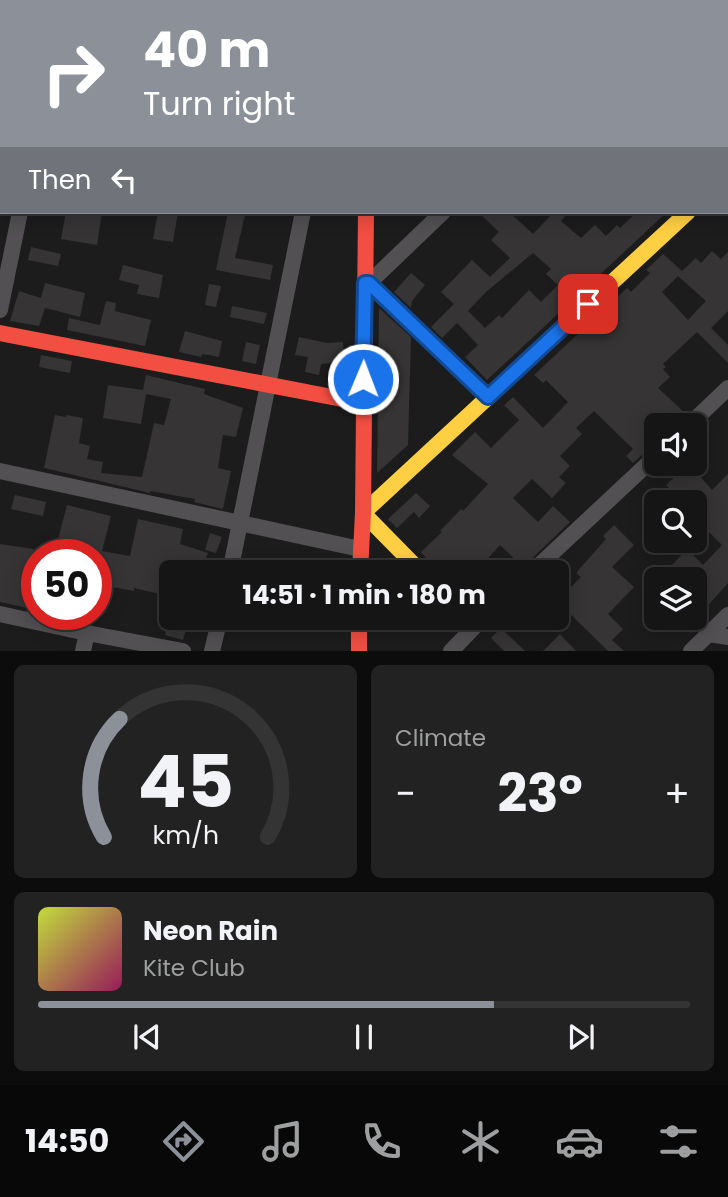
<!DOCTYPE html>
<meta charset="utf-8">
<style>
:root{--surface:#151515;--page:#222;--text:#f1f3f6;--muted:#9d9fa0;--line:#343434;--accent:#8c9099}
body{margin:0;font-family:Poppins,sans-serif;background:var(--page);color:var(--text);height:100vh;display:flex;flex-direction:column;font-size:26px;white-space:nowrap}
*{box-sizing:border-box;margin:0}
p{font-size:23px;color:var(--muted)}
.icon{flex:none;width:38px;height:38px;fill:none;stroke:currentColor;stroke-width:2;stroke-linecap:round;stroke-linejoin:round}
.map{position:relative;height:651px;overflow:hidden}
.side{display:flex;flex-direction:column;gap:14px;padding:14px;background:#0c0c0c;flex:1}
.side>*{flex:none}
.top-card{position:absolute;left:0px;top:0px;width:728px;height:214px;box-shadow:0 4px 18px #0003,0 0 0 2px var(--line);background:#8c9099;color:#fff;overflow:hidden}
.tools{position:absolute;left:644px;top:413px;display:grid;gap:14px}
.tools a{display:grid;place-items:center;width:63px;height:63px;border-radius:10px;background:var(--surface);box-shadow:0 4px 18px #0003,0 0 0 2px var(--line);font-size:35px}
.speed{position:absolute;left:21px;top:539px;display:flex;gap:14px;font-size:35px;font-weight:700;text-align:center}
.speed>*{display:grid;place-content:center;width:91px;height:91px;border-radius:50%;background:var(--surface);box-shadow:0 4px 18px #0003,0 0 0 2px var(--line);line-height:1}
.speed .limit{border:10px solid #d22;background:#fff;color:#111}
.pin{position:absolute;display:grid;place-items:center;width:60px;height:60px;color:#fff;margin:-30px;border-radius:14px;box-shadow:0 4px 10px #0006}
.me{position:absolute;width:77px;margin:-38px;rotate:1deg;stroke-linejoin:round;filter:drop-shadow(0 0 5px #0008)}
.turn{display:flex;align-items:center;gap:24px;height:147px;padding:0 28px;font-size:32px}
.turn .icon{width:91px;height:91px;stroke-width:2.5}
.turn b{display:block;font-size:49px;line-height:60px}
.then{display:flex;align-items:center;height:66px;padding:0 28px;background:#0003;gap:14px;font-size:26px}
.big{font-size:52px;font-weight:700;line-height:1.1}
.side .card{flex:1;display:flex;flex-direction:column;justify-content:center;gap:10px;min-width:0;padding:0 24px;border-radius:10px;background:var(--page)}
.side .dial{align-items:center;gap:0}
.dial svg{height:182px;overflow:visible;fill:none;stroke:var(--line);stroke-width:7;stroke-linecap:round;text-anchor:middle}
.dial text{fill:var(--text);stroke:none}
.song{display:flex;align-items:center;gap:21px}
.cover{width:84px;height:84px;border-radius:10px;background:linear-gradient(135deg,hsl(70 70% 55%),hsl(330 70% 35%))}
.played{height:7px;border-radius:4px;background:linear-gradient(90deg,var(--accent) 70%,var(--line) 70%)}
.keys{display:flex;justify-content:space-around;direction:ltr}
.heat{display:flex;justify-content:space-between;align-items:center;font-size:38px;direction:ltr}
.side .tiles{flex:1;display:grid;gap:14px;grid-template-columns:1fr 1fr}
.card:last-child{grid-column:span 2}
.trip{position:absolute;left:159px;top:560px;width:410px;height:70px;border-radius:10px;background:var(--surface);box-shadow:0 4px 18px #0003,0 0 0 2px var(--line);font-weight:700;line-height:70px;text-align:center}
.menu{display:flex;height:112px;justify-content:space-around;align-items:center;background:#080808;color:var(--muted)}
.menu .icon{width:49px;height:49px}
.menu .selected{color:var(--accent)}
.menu b{font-size:32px;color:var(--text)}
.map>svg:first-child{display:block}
</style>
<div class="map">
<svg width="728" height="651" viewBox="0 0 728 651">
<rect width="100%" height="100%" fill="#1c1c1c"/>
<g fill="#363435" fill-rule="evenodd">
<path d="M66 212H102L97 245 61 239Z"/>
<path d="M158 212H178L173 242 153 239Z"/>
<path d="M228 212 245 215 235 258 273 265 270 280 216 270Z"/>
<path d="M478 212H509L533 234 554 212H569L561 221 581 238 595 225 606 236 617 225 620 228 637 212H667L487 380 465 357 478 345 457 323 442 338 431 327 454 304 441 292 472 260 490 277 510 258 491 240 499 232ZM533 253 551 269 546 274 558 285 541 302 529 290 502 318 499 315 485 328 468 311 486 292Z"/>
<path d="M31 247 61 254 58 266 28 260Z"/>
<path d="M712 251 721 259 728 252V311L711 328 728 345V363L697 332 663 364 666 367 663 369 670 377 658 388 685 413 673 425H656V442L633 463 626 456 633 449 594 411 576 428 582 434 560 456 570 466 559 477 566 483 552 498 532 479 513 498 538 522 553 506 570 522 523 567 500 545 483 564 491 572H438L421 552 442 532 440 531 461 509 463 511 488 484 452 455 475 432 491 448 519 420 504 405 513 397 543 428 568 402 546 380 543 383 534 375 627 288 631 292 650 273 646 270 663 254 682 271 696 258 701 263ZM678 276 706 301 688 320 662 292Z"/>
<path d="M123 265 163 275 159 298 137 294 139 285 119 280Z"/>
<path d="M411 273 425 285 412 301 411 308 394 292Z"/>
<path d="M45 283 85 293 80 317 45 308 39 326 10 321 19 291 41 298Z"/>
<path d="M209 284 221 286 216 307 205 305Z"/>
<path d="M106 301 116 303 115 311 151 320 145 346 67 330 69 318 100 325Z"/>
<path d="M232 306 267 313 264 324 230 317Z"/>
<path d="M379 308 411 337 408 445 377 473Z"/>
<path d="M185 331 222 341 219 357 202 354 201 357 179 352Z"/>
<path d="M299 337 327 343 343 342 344 362 321 364 319 375 305 372 308 357 295 355Z"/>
<path d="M246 342 260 345 256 364 242 361Z"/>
<path d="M41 355 72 361 70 373 39 367Z"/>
<path d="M146 375 205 389 204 394 243 408 236 437 223 435 218 468 231 471 223 509 194 502 195 499 150 491V493L44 468 55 415 66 417V415L83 418 79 443 90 446 87 459 103 462 101 473 142 477 154 423 164 425 171 399 146 394 141 424 103 418 108 385 143 390Z"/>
<path d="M689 464 712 490 728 474V583L695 620V579H659L687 549 703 565 722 545 701 524 695 530V502H684L666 485Z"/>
<path d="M416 493 430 506 419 518 414 512 397 528 388 519Z"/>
<path d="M15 495 46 502 43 516 11 509Z"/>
<path d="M67 505 111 516 102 551 130 556 138 519 183 529 180 544 208 553 202 569 181 563 179 572H172V597L134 588V591L96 584V555H54Z"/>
<path d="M614 525 634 545 612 567 634 587 608 614 623 629 612 640 624 651H608L557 601 581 577 576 573 606 539 603 536Z"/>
<path d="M210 533 222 537 216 553 205 550Z"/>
<path d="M0 544 34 549 28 584 37 586V610L0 602Z"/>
<path d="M160 618H195L191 630 186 629 183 640 165 635 168 623 160 621Z"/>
<path d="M501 628 525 651H504L491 638Z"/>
<path d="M560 634 576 651H543Z"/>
</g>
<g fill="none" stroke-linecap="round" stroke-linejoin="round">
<g stroke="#525052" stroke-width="16">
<path d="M118 2V0"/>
<path d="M425 2 427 0"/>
<path d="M662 2 663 0"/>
<path d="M726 176 728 174"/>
<path d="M365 283H369L443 212"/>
<path d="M369 283 488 397"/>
<path d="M0 310 20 212"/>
<path d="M689 425 728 388"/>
<path d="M0 471 360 549"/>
<path d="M230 572 303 212"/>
<path d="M532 572 656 456"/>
<path d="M0 614 87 633 183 651"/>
<path d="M709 634 728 637"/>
<path d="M83 651 87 633"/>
<path d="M212 651 220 618"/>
<path d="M451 651 483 618"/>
<path d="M691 651 728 615"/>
</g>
<path stroke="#16e098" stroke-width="16" d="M0 147H2"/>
<g stroke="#ffcf43" stroke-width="16">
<path d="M373 0V2"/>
<path d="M421 572 363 513 688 212"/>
</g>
<g stroke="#f24e42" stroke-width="16">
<path d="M0 124H2"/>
<path d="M0 333 363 403"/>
<path d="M360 572 363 513 366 212"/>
<path d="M359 618V651"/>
</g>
</g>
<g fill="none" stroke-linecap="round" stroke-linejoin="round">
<g stroke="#114b97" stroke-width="18">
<path id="route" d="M363 379 365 283H369L488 397 588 304"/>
</g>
<use href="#route" stroke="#1a73e8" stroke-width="12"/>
</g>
</svg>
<div class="tools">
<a><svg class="icon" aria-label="sound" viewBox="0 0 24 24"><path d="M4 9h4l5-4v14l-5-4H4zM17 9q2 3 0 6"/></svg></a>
<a><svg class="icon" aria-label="search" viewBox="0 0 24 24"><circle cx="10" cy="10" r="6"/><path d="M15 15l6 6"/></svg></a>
<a><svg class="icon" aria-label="layers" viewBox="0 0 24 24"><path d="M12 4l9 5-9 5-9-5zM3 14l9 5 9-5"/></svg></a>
</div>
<div class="speed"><div class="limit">50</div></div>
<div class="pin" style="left:588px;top:304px;background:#d93025"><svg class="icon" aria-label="arrive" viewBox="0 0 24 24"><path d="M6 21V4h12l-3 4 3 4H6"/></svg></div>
<svg class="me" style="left:363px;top:379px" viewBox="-20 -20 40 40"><circle r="17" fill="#1a73e8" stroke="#fff" stroke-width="3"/><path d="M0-11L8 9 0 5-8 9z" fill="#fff"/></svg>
<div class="trip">14:51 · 1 min · 180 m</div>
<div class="top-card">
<div class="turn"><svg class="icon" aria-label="right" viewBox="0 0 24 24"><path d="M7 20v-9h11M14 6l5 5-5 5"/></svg><div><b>40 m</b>Turn right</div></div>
<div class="then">Then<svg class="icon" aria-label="left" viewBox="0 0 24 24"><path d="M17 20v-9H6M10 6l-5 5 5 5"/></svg></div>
</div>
</div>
<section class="side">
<div class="tiles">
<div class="card dial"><svg viewBox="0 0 100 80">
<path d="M14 69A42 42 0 1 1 86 69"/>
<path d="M14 69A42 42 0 0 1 21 17" stroke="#8c9099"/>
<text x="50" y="56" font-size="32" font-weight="700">45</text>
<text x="50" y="72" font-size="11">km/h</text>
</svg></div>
<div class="card"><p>Climate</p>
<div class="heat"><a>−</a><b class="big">23°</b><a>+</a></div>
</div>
<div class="card">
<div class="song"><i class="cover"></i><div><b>Neon Rain</b><p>Kite Club</p></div></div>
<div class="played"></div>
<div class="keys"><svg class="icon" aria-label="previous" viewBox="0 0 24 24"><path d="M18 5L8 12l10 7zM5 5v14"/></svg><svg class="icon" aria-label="pause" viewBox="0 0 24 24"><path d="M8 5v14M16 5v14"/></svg><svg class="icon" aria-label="next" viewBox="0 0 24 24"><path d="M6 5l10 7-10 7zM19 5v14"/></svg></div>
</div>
</div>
</section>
<nav class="menu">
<b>14:50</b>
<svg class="icon selected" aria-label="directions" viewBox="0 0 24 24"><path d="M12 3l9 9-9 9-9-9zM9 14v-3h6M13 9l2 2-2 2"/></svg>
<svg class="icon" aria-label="music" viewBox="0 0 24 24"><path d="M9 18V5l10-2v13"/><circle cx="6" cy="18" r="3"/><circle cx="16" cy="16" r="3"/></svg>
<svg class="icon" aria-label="phone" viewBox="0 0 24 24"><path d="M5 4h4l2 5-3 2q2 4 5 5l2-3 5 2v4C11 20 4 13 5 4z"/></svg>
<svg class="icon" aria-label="climate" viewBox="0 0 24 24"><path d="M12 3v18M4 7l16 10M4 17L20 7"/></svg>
<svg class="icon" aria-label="car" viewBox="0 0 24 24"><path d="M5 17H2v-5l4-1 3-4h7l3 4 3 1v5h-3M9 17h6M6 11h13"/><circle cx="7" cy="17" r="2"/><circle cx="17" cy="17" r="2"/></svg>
<svg class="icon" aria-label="filters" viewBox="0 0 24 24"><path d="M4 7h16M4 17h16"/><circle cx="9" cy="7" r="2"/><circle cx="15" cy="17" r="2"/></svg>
</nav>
